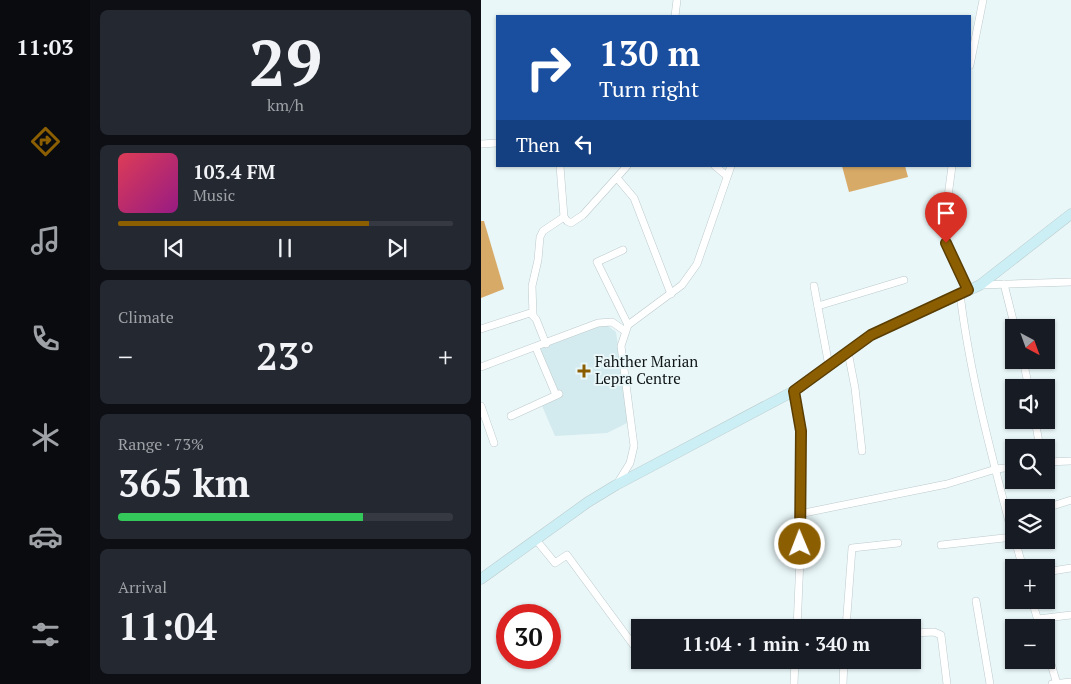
<!DOCTYPE html>
<meta charset="utf-8">
<style>
:root{--surface:#171b24;--page:#242831;--text:#f1f3f6;--muted:#9ea1a6;--line:#363941;--accent:#8b5e02}
body{margin:0;font-family:"PT Serif",serif;background:var(--page);color:var(--text);height:100vh;display:flex;flex-direction:column;font-size:19px;white-space:nowrap}
*{box-sizing:border-box;margin:0}
p{font-size:16px;color:var(--muted)}
.icon{flex:none;width:28px;height:28px;fill:none;stroke:currentColor;stroke-width:2;stroke-linecap:round;stroke-linejoin:round}
.map{position:relative;flex:1;overflow:hidden}
.drawer{display:flex;flex-direction:column;gap:10px;padding:10px;background:#0d0f14;width:391px}
.drawer>*{flex:none}
.hud{position:absolute;left:15px;top:15px;width:475px;height:152px;border-radius:0px;box-shadow:0 1px 4px #0004;background:#1a4fa0;color:#fff;overflow:hidden}
.needle{width:32px;rotate:139deg}
.controls{position:absolute;left:524px;top:319px;display:grid;gap:10px}
.controls a{display:grid;place-items:center;width:50px;height:50px;border-radius:0px;background:var(--surface);box-shadow:0 1px 4px #0004;font-size:25px}
.speed{position:absolute;left:15px;top:604px;display:flex;gap:10px;font-size:25px;font-weight:700;text-align:center}
.speed>*{display:grid;place-content:center;width:65px;height:65px;border-radius:50%;background:var(--surface);box-shadow:0 1px 4px #0004;line-height:1}
.speed .limit{border:8px solid #d22;background:#fff;color:#111}
.pin{position:absolute;display:grid;place-items:center;width:42px;height:42px;color:#fff;margin:-51px -21px;border-radius:50% 50% 50% 0;rotate:-45deg;box-shadow:0 0 5px #0007}
.pin .icon{rotate:45deg}
.me{position:absolute;width:55px;margin:-28px;rotate:359deg;stroke-linejoin:round;filter:drop-shadow(0 0 4px #0008)}
.turn{display:flex;align-items:center;gap:18px;height:105px;padding:0 20px;font-size:22px}
.turn .icon{width:65px;height:65px;stroke-width:2.5}
.turn b{display:block;font-size:35px;line-height:42px}
.then{display:flex;align-items:center;height:48px;padding:0 20px;background:#0003;gap:10px;font-size:19px}
.big{font-size:38px;font-weight:600;line-height:1.1}
.drawer .tile{flex:1;display:flex;flex-direction:column;justify-content:center;gap:8px;min-width:0;padding:0 18px;border-radius:8px;background:var(--page)}
.drawer .dial{align-items:center;gap:0}
.dial b{font-size:65px;line-height:1}
.song{display:flex;align-items:center;gap:15px}
.cover{width:60px;height:60px;border-radius:8px;background:linear-gradient(135deg,hsl(350 70% 55%),hsl(310 70% 35%))}
.played{height:5px;border-radius:2px;background:linear-gradient(90deg,var(--accent) 75%,var(--line) 75%)}
.keys{display:flex;justify-content:space-around;direction:ltr}
.heat{display:flex;justify-content:space-between;align-items:center;font-size:28px;direction:ltr}
.charge{height:8px;border-radius:4px;background:linear-gradient(90deg,#34c759 73%,var(--line) 0)}
.trip{position:absolute;left:150px;top:619px;width:290px;height:50px;border-radius:0px;background:var(--surface);box-shadow:0 1px 4px #0004;font-weight:600;line-height:50px;text-align:center}
main{display:flex;flex:1;min-height:0}
.tabs{display:flex;flex-direction:column;width:90px;justify-content:space-around;align-items:center;background:#090b0e;color:var(--muted)}
.tabs .icon{width:35px;height:35px}
.tabs .selected{color:var(--accent)}
.tabs b{font-size:22px;color:var(--text)}
.map>svg:first-child{display:block}
</style>
<main>
<nav class="tabs">
<b>11:03</b>
<svg class="icon selected" aria-label="directions" viewBox="0 0 24 24"><path d="M12 3l9 9-9 9-9-9zM9 14v-3h6M13 9l2 2-2 2"/></svg>
<svg class="icon" aria-label="music" viewBox="0 0 24 24"><path d="M9 18V5l10-2v13"/><circle cx="6" cy="18" r="3"/><circle cx="16" cy="16" r="3"/></svg>
<svg class="icon" aria-label="phone" viewBox="0 0 24 24"><path d="M5 4h4l2 5-3 2q2 4 5 5l2-3 5 2v4C11 20 4 13 5 4z"/></svg>
<svg class="icon" aria-label="climate" viewBox="0 0 24 24"><path d="M12 3v18M4 7l16 10M4 17L20 7"/></svg>
<svg class="icon" aria-label="car" viewBox="0 0 24 24"><path d="M5 17H2v-5l4-1 3-4h7l3 4 3 1v5h-3M9 17h6M6 11h13"/><circle cx="7" cy="17" r="2"/><circle cx="17" cy="17" r="2"/></svg>
<svg class="icon" aria-label="filters" viewBox="0 0 24 24"><path d="M4 7h16M4 17h16"/><circle cx="9" cy="7" r="2"/><circle cx="15" cy="17" r="2"/></svg>
</nav>
<section class="drawer">
<div class="tile dial"><b>29</b><p>km/h</p></div>
<div class="tile">
<div class="song"><i class="cover"></i><div><b>103.4 FM</b><p>Music</p></div></div>
<div class="played"></div>
<div class="keys"><svg class="icon" aria-label="previous" viewBox="0 0 24 24"><path d="M18 5L8 12l10 7zM5 5v14"/></svg><svg class="icon" aria-label="pause" viewBox="0 0 24 24"><path d="M8 5v14M16 5v14"/></svg><svg class="icon" aria-label="next" viewBox="0 0 24 24"><path d="M6 5l10 7-10 7zM19 5v14"/></svg></div>
</div>
<div class="tile"><p>Climate</p>
<div class="heat"><a>−</a><b class="big">23°</b><a>+</a></div>
</div>
<div class="tile"><p>Range · 73%</p><b class="big">365 km</b><div class="charge"></div></div>
<div class="tile"><p>Arrival</p><b class="big">11:04</b></div>
</section>
<div class="map">
<svg width="590" height="684" viewBox="0 0 590 684">
<rect width="100%" height="100%" fill="#e9f7f9"/>
<path fill="#d3eaee" d="M124 324 135 332 148 422 126 433 74 436 59 401 75 393 58 349Z"/>
<g fill="#d8aa68">
<path d="M361 166H424L427 177 368 192Z"/>
<path d="M0 221H3L23 289 0 298Z"/>
</g>
<g fill="none" stroke-linecap="round" stroke-linejoin="round">
<g stroke="#bdcacc" stroke-width="8">
<g id="street">
<path d="M194 16 196 0"/>
<path d="M489 65 502 0"/>
<path d="M0 144 16 143"/>
<path d="M79 166 83 217 86 221 90 223 102 215 146 166"/>
<path d="M234 166 246 176"/>
<path d="M471 166 466 204 465 243 487 290"/>
<path d="M136 178 153 198 190 294"/>
<path d="M142 250 116 262 147 325"/>
<path d="M523 284 534 328"/>
<path d="M500 285 590 282"/>
<path d="M333 286 348 366"/>
<path d="M479 294C489 376 511 457 532 537"/>
<path d="M337 306 423 280"/>
<path d="M52 315 51 286 57 260 59 237 62 231 83 217"/>
<path d="M0 329 49 313 55 319 65 344"/>
<path d="M55 348 75 395"/>
<path d="M367 352 374 388 381 451"/>
<path d="M542 360 548 388"/>
<path d="M0 367 117 323 131 322 144 331"/>
<path d="M313 391 320 431 319 559 316 628"/>
<path d="M0 406 13 443"/>
<path d="M30 416 78 394"/>
<path d="M554 420 559 448"/>
<path d="M565 462 590 461"/>
<path d="M136 484 149 463 153 446 140 346 147 325 201 285 216 264 250 166"/>
<path d="M565 508 590 500"/>
<path d="M318 514 466 484 515 469 532 467"/>
<path d="M534 540 542 568"/>
<path d="M56 541 74 563 86 555 159 654"/>
<path d="M460 545 532 537"/>
<path d="M565 572 590 568"/>
<path d="M551 600 559 628"/>
<path d="M495 601 509 684"/>
<path d="M557 619 590 615"/>
<path d="M365 628 371 548 417 543"/>
<path d="M431 633 453 632 460 635 466 684"/>
<path d="M565 647 576 684"/>
<path d="M313 684 314 660"/>
<path d="M362 684 363 660"/>
<path d="M571 684 590 682"/>
</g>
</g>
<g stroke="#bdcacc" stroke-width="11">
<path id="secondary" d="M0 579 107 502 135 485 313 391 390 335 499 285 590 214"/>
</g>
<use href="#street" stroke="#fff" stroke-width="7"/>
<use href="#secondary" stroke="#cbeff4" stroke-width="10"/>
</g>
<g fill="none" stroke-linecap="round" stroke-linejoin="round">
<g stroke="#5a3d01" stroke-width="12">
<path id="route" d="M319 544 320 431 313 391 390 335 487 290 465 243"/>
</g>
<use href="#route" stroke="#8b5e02" stroke-width="9"/>
</g>
<path fill="#8b5e02" stroke="#e9f7f9" stroke-width="2" d="M100.5 363.5h5v5h5v5h-5v5h-5v-5h-5v-5h5z"/>
<g text-anchor="middle" stroke-width="4" stroke-linejoin="round" paint-order="stroke">
<g font-size="15" fill="#101516" stroke="#e9f7f9" text-anchor="start">
<text x="114" y="367">Fahther Marian<tspan x="114" dy="17">Lepra Centre</tspan></text>
</g>
</g>
</svg>
<div class="controls">
<a><svg class="needle" viewBox="-14 -14 28 28"><path d="M0-13l5 13h-10z" fill="#e53935"/><path d="M0 13l5-13h-10z" fill="#9ea1a6"/></svg></a>
<a><svg class="icon" aria-label="sound" viewBox="0 0 24 24"><path d="M4 9h4l5-4v14l-5-4H4zM17 9q2 3 0 6"/></svg></a>
<a><svg class="icon" aria-label="search" viewBox="0 0 24 24"><circle cx="10" cy="10" r="6"/><path d="M15 15l6 6"/></svg></a>
<a><svg class="icon" aria-label="layers" viewBox="0 0 24 24"><path d="M12 4l9 5-9 5-9-5zM3 14l9 5 9-5"/></svg></a>
<a>+</a>
<a>−</a>
</div>
<div class="speed"><div class="limit">30</div></div>
<div class="pin" style="left:465px;top:243px;background:#d93025"><svg class="icon" aria-label="arrive" viewBox="0 0 24 24"><path d="M6 21V4h12l-3 4 3 4H6"/></svg></div>
<svg class="me" style="left:319px;top:544px" viewBox="-20 -20 40 40"><circle r="17" fill="#8b5e02" stroke="#fff" stroke-width="3"/><path d="M0-11L8 9 0 5-8 9z" fill="#fff"/></svg>
<div class="trip">11:04 · 1 min · 340 m</div>
<div class="hud">
<div class="turn"><svg class="icon" aria-label="right" viewBox="0 0 24 24"><path d="M7 20v-9h11M14 6l5 5-5 5"/></svg><div><b>130 m</b>Turn right</div></div>
<div class="then">Then<svg class="icon" aria-label="left" viewBox="0 0 24 24"><path d="M17 20v-9H6M10 6l-5 5 5 5"/></svg></div>
</div>
</div>
</main>
